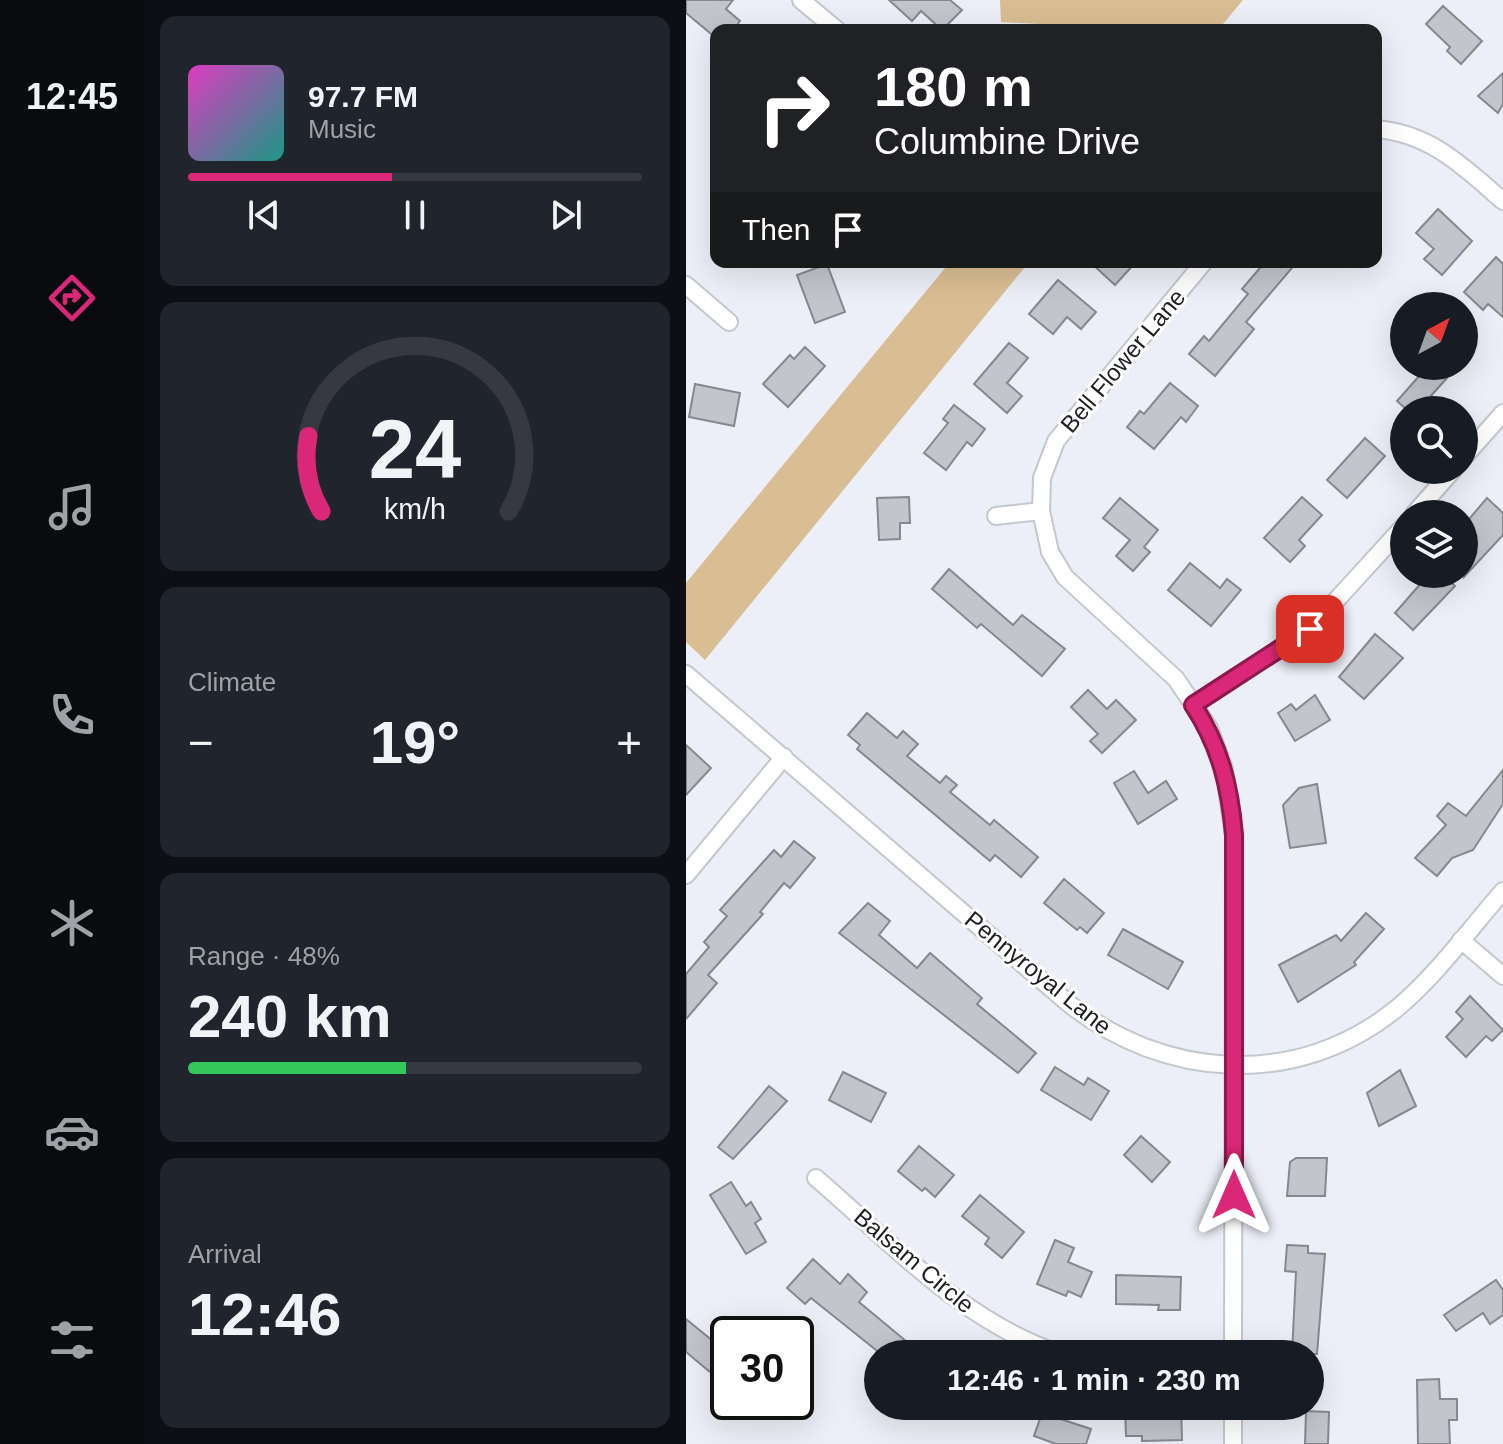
<!DOCTYPE html>
<meta charset="utf-8">
<style>
:root{--surface:#171b24;--page:#20242c;--text:#f1f3f6;--muted:#9ea1a6;--line:#363941;--accent:#db2777}
body{margin:0;font-family:Helvetica,sans-serif;background:var(--page);color:var(--text);height:100vh;display:flex;flex-direction:column;font-size:30px;white-space:nowrap}
*{box-sizing:border-box;margin:0}
p{font-size:26px;color:var(--muted)}
.icon{flex:none;width:44px;height:44px;fill:none;stroke:currentColor;stroke-width:2;stroke-linecap:round;stroke-linejoin:round}
.map{position:relative;flex:1;overflow:hidden}
.sheet{display:flex;flex-direction:column;gap:16px;padding:16px;background:#0d0f14;width:542px}
.sheet>*{flex:none}
.top-card{position:absolute;left:24px;top:24px;width:672px;height:244px;border-radius:16px;box-shadow:0 8px 32px #0002;background:#202124;color:#fff;overflow:hidden}
.needle{width:52px;rotate:41deg}
.tools{position:absolute;left:704px;top:292px;display:grid;gap:16px}
.tools a{display:grid;place-items:center;width:88px;height:88px;border-radius:50%;background:var(--surface);box-shadow:0 8px 32px #0002;font-size:40px}
.speed{position:absolute;left:24px;top:1316px;display:flex;gap:16px;font-size:40px;font-weight:700;text-align:center}
.speed>*{display:grid;place-content:center;width:104px;height:104px;border-radius:50%;background:var(--surface);box-shadow:0 8px 32px #0002;line-height:1}
.speed .limit{border:4px solid #111;border-radius:12px;background:#fff;color:#111}
.pin{position:absolute;display:grid;place-items:center;width:68px;height:68px;color:#fff;margin:-34px;border-radius:16px;box-shadow:0 4px 12px #0006}
.me{position:absolute;width:88px;margin:-44px;rotate:0deg;stroke-linejoin:round;filter:drop-shadow(0 0 6px #0008)}
.turn{display:flex;align-items:center;gap:28px;height:168px;padding:0 32px;font-size:36px}
.turn .icon{width:104px;height:104px;stroke-width:2.5}
.turn b{display:block;font-size:56px;line-height:68px}
.then{display:flex;align-items:center;height:76px;padding:0 32px;background:#0003;gap:16px;font-size:30px}
.big{font-size:60px;font-weight:600;line-height:1.1}
.sheet .card{flex:1;display:flex;flex-direction:column;justify-content:center;gap:12px;min-width:0;padding:0 28px;border-radius:16px;background:var(--page)}
.sheet .dial{align-items:center;gap:0}
.dial svg{height:208px;overflow:visible;fill:none;stroke:var(--line);stroke-width:7;stroke-linecap:round;text-anchor:middle}
.dial text{fill:var(--text);stroke:none}
.song{display:flex;align-items:center;gap:24px}
.cover{width:96px;height:96px;border-radius:12px;background:linear-gradient(135deg,hsl(310 70% 55%),hsl(170 70% 35%))}
.played{height:8px;border-radius:4px;background:linear-gradient(90deg,var(--accent) 45%,var(--line) 45%)}
.keys{display:flex;justify-content:space-around;direction:ltr}
.heat{display:flex;justify-content:space-between;align-items:center;font-size:44px;direction:ltr}
.charge{height:12px;border-radius:6px;background:linear-gradient(90deg,#34c759 48%,var(--line) 0)}
.trip{position:absolute;left:178px;top:1340px;width:460px;height:80px;border-radius:40px;background:var(--surface);box-shadow:0 8px 32px #0002;font-weight:600;line-height:80px;text-align:center}
main{display:flex;flex:1;min-height:0}
.tabs{display:flex;flex-direction:column;width:144px;justify-content:space-around;align-items:center;background:#090b0e;color:var(--muted)}
.tabs .icon{width:56px;height:56px}
.tabs .current{color:var(--accent)}
.tabs b{font-size:36px;color:var(--text)}
.map>svg:first-child{display:block}
</style>
<main>
<nav class="tabs">
<b>12:45</b>
<svg class="icon current" aria-label="directions" viewBox="0 0 24 24"><path d="M12 3l9 9-9 9-9-9zM9 14v-3h6M13 9l2 2-2 2"/></svg>
<svg class="icon" aria-label="music" viewBox="0 0 24 24"><path d="M9 18V5l10-2v13"/><circle cx="6" cy="18" r="3"/><circle cx="16" cy="16" r="3"/></svg>
<svg class="icon" aria-label="phone" viewBox="0 0 24 24"><path d="M5 4h4l2 5-3 2q2 4 5 5l2-3 5 2v4C11 20 4 13 5 4z"/></svg>
<svg class="icon" aria-label="climate" viewBox="0 0 24 24"><path d="M12 3v18M4 7l16 10M4 17L20 7"/></svg>
<svg class="icon" aria-label="car" viewBox="0 0 24 24"><path d="M5 17H2v-5l4-1 3-4h7l3 4 3 1v5h-3M9 17h6M6 11h13"/><circle cx="7" cy="17" r="2"/><circle cx="17" cy="17" r="2"/></svg>
<svg class="icon" aria-label="filters" viewBox="0 0 24 24"><path d="M4 7h16M4 17h16"/><circle cx="9" cy="7" r="2"/><circle cx="15" cy="17" r="2"/></svg>
</nav>
<section class="sheet">
<div class="card">
<div class="song"><i class="cover"></i><div><b>97.7 FM</b><p>Music</p></div></div>
<div class="played"></div>
<div class="keys"><svg class="icon" aria-label="previous" viewBox="0 0 24 24"><path d="M18 5L8 12l10 7zM5 5v14"/></svg><svg class="icon" aria-label="pause" viewBox="0 0 24 24"><path d="M8 5v14M16 5v14"/></svg><svg class="icon" aria-label="next" viewBox="0 0 24 24"><path d="M6 5l10 7-10 7zM19 5v14"/></svg></div>
</div>
<div class="card dial"><svg viewBox="0 0 100 80">
<path d="M14 69A42 42 0 1 1 86 69"/>
<path d="M14 69A42 42 0 0 1 9 40" stroke="#db2777"/>
<text x="50" y="56" font-size="32" font-weight="700">24</text>
<text x="50" y="72" font-size="11">km/h</text>
</svg></div>
<div class="card"><p>Climate</p>
<div class="heat"><a>−</a><b class="big">19°</b><a>+</a></div>
</div>
<div class="card"><p>Range · 48%</p><b class="big">240 km</b><div class="charge"></div></div>
<div class="card"><p>Arrival</p><b class="big">12:46</b></div>
</section>
<div class="map">
<svg width="817" height="1444" viewBox="0 0 817 1444">
<rect width="100%" height="100%" fill="#eceff7"/>
<g fill="#dabe93">
<path d="M314 0H557L532 30H376L371 25 315 22Z"/>
<path d="M264 262H343L19 660 0 642V583Z"/>
</g>
<g fill="#c2c5cc" stroke="#85888f" stroke-width="2">
<path d="M0 0H47L40 9 54 21 47 30H30V38L0 13Z"/>
<path d="M203 0H264L276 10 256 30 235 11 226 21Z"/>
<path d="M757 6 796 41 775 64 761 51 764 47 740 24Z"/>
<path d="M817 73V104L812 113 792 96Z"/>
<path d="M752 209 786 241 756 275 738 259 748 249 730 233Z"/>
<path d="M810 257 817 264V317L802 304 797 310 778 292Z"/>
<path d="M404 262H450L429 285Z"/>
<path d="M579 262H611L560 322 568 329 529 376 503 354 518 336 523 341 562 294 556 289Z"/>
<path d="M141 264 159 312 129 323 111 275Z"/>
<path d="M372 280 410 312 395 329 381 317 367 334 343 314Z"/>
<path d="M323 343 342 358 321 383 336 396 321 413 288 384Z"/>
<path d="M119 347 139 366 102 407 77 384 104 355 108 359Z"/>
<path d="M742 366H748L761 378 743 398 756 410H721L711 401Z"/>
<path d="M484 383 512 406 500 422 495 417 468 449 441 427 454 411 458 414Z"/>
<path d="M9 384 54 393 48 426 3 417Z"/>
<path d="M268 405 299 429 286 446 281 442 260 470 238 453 262 423 257 419Z"/>
<path d="M679 438 699 456 661 498 641 480Z"/>
<path d="M223 497 224 523H214V539L193 540 191 498Z"/>
<path d="M616 497 636 515 613 540 619 546 604 562 578 538Z"/>
<path d="M434 498 472 530 458 547 464 552 447 571 430 556 444 540 417 518Z"/>
<path d="M801 498 817 513V535L778 577V525Z"/>
<path d="M504 563 534 588 541 579 555 590 525 626 482 590Z"/>
<path d="M263 569 327 625 336 615 379 649 356 676 295 624 291 628 246 589Z"/>
<path d="M743 574H756L769 586 727 630 709 613Z"/>
<path d="M689 634 717 658 678 699 653 677Z"/>
<path d="M402 690 421 709 430 700 450 720 416 753 404 741 412 734 385 707Z"/>
<path d="M629 695 644 720 609 741 592 713 605 704 610 710Z"/>
<path d="M181 713 211 738 217 731 232 744 221 756 254 783 260 776 271 785 264 792 304 825 308 820 352 857 335 877 309 855 304 861 171 749 174 745 162 735Z"/>
<path d="M0 745 25 768 0 795Z"/>
<path d="M817 770V804L787 850 766 858 751 876 729 858 760 825 751 816 762 803 780 816Z"/>
<path d="M448 771 462 793 480 781 491 799 452 824 428 783Z"/>
<path d="M631 784 640 843 604 848 597 805 613 788Z"/>
<path d="M108 841 129 858 104 888 98 883 74 912 77 914 22 975 31 983 0 1019V974L23 947 18 942 41 916 34 910 88 850 95 857Z"/>
<path d="M378 879 418 913 401 933 394 927 391 930 358 903Z"/>
<path d="M182 903 204 921 193 935 231 968 244 953 296 998 291 1004 350 1053 332 1073 153 933Z"/>
<path d="M680 913 698 929 668 962 670 965 612 1002 593 965 650 935 655 941Z"/>
<path d="M437 929 497 962 482 989 422 955Z"/>
<path d="M784 996 817 1030 806 1041 800 1036 780 1057 760 1037 777 1019 770 1012Z"/>
<path d="M369 1067 398 1085 402 1078 423 1091 405 1120 355 1090Z"/>
<path d="M714 1070 730 1106 693 1126 681 1093Z"/>
<path d="M157 1072 200 1093 185 1122 143 1100Z"/>
<path d="M83 1086 101 1101 47 1159 32 1147Z"/>
<path d="M455 1136 484 1162 466 1182 438 1155Z"/>
<path d="M233 1146 268 1175 249 1197 239 1188 236 1191 212 1171Z"/>
<path d="M610 1158H641L639 1196H601L604 1162Z"/>
<path d="M45 1182 60 1206 65 1202 75 1219 69 1223 80 1242 60 1254 24 1195Z"/>
<path d="M294 1195 338 1232 316 1258 299 1244 303 1238 276 1216Z"/>
<path d="M369 1240 388 1248 382 1262 406 1272 395 1297 382 1291 380 1296 351 1284Z"/>
<path d="M601 1245 622 1246V1253L639 1254 631 1354H606L610 1272 599 1271Z"/>
<path d="M127 1259 154 1284 162 1274 181 1292 173 1302 220 1341 209 1354H195L125 1298 119 1304 101 1288Z"/>
<path d="M430 1275 495 1277 494 1310H472L473 1305 430 1304Z"/>
<path d="M810 1280 817 1290V1315L804 1324 797 1313 770 1331 758 1315Z"/>
<path d="M0 1319 33 1346 42 1335V1387L0 1352Z"/>
<path d="M753 1379 754 1399H771V1420H763L764 1444H732L731 1380Z"/>
<path d="M495 1407 496 1440 456 1441V1436H440L439 1409Z"/>
<path d="M620 1411 643 1412 642 1444H619Z"/>
<path d="M356 1413 405 1429 400 1444H370L348 1436Z"/>
</g>
<g fill="none" stroke-linecap="round" stroke-linejoin="round">
<g stroke="#c3c7ce" stroke-width="20">
<g id="minor">
<path d="M115 0 151 30"/>
<path d="M690 129C744 133 778 167 817 201"/>
<path d="M518 262 370 441 356 478 355 511 364 552 379 577 490 679 523 728 538 769 548 835 547 1354"/>
<path d="M0 285 43 322"/>
<path d="M778 457 817 413"/>
<path d="M728 514 767 470"/>
<path d="M310 516 355 511"/>
<path d="M0 674 382 1003C479 1080 611 1089 710 1009 750 976 783 930 817 891"/>
<path d="M507 705 624 629 718 526"/>
<path d="M0 875 98 757"/>
<path d="M775 940 817 976"/>
<path d="M130 1178C206 1243 278 1323 375 1354"/>
<path d="M547 1444V1406"/>
</g>
</g>
<use href="#minor" stroke="#fff" stroke-width="16"/>
</g>
<g fill="none" stroke-linecap="round" stroke-linejoin="round">
<g stroke="#8e194d" stroke-width="20">
<path id="route" d="M548 1195V835C544 787 534 746 507 705L624 629"/>
</g>
<use href="#route" stroke="#db2777" stroke-width="14"/>
</g>
<g text-anchor="middle" stroke-width="6" stroke-linejoin="round" paint-order="stroke">
<g font-size="24" fill="#1e1f22" stroke="#fff">
<text transform="translate(437 361) rotate(-50)" y="8">Bell Flower Lane</text>
<text transform="translate(352 973) rotate(39)" y="8">Pennyroyal Lane</text>
<text transform="translate(228 1261) rotate(40)" y="8">Balsam Circle</text>
</g>
</g>
</svg>
<div class="tools">
<a><svg class="needle" viewBox="-14 -14 28 28"><path d="M0-13l5 13h-10z" fill="#e53935"/><path d="M0 13l5-13h-10z" fill="#9ea1a6"/></svg></a>
<a><svg class="icon" aria-label="search" viewBox="0 0 24 24"><circle cx="10" cy="10" r="6"/><path d="M15 15l6 6"/></svg></a>
<a><svg class="icon" aria-label="layers" viewBox="0 0 24 24"><path d="M12 4l9 5-9 5-9-5zM3 14l9 5 9-5"/></svg></a>
</div>
<div class="speed"><div class="limit">30</div></div>
<div class="pin" style="left:624px;top:629px;background:#d93025"><svg class="icon" aria-label="arrive" viewBox="0 0 24 24"><path d="M6 21V4h12l-3 4 3 4H6"/></svg></div>
<svg class="me" style="left:548px;top:1195px" viewBox="-20 -20 40 40"><path d="M0-17L14 15 0 8-14 15z" fill="#db2777" stroke="#fff" stroke-width="4"/></svg>
<div class="trip">12:46 · 1 min · 230 m</div>
<div class="top-card">
<div class="turn"><svg class="icon" aria-label="right" viewBox="0 0 24 24"><path d="M7 20v-9h11M14 6l5 5-5 5"/></svg><div><b>180 m</b>Columbine Drive</div></div>
<div class="then">Then<svg class="icon" aria-label="arrive" viewBox="0 0 24 24"><path d="M6 21V4h12l-3 4 3 4H6"/></svg></div>
</div>
</div>
</main>
